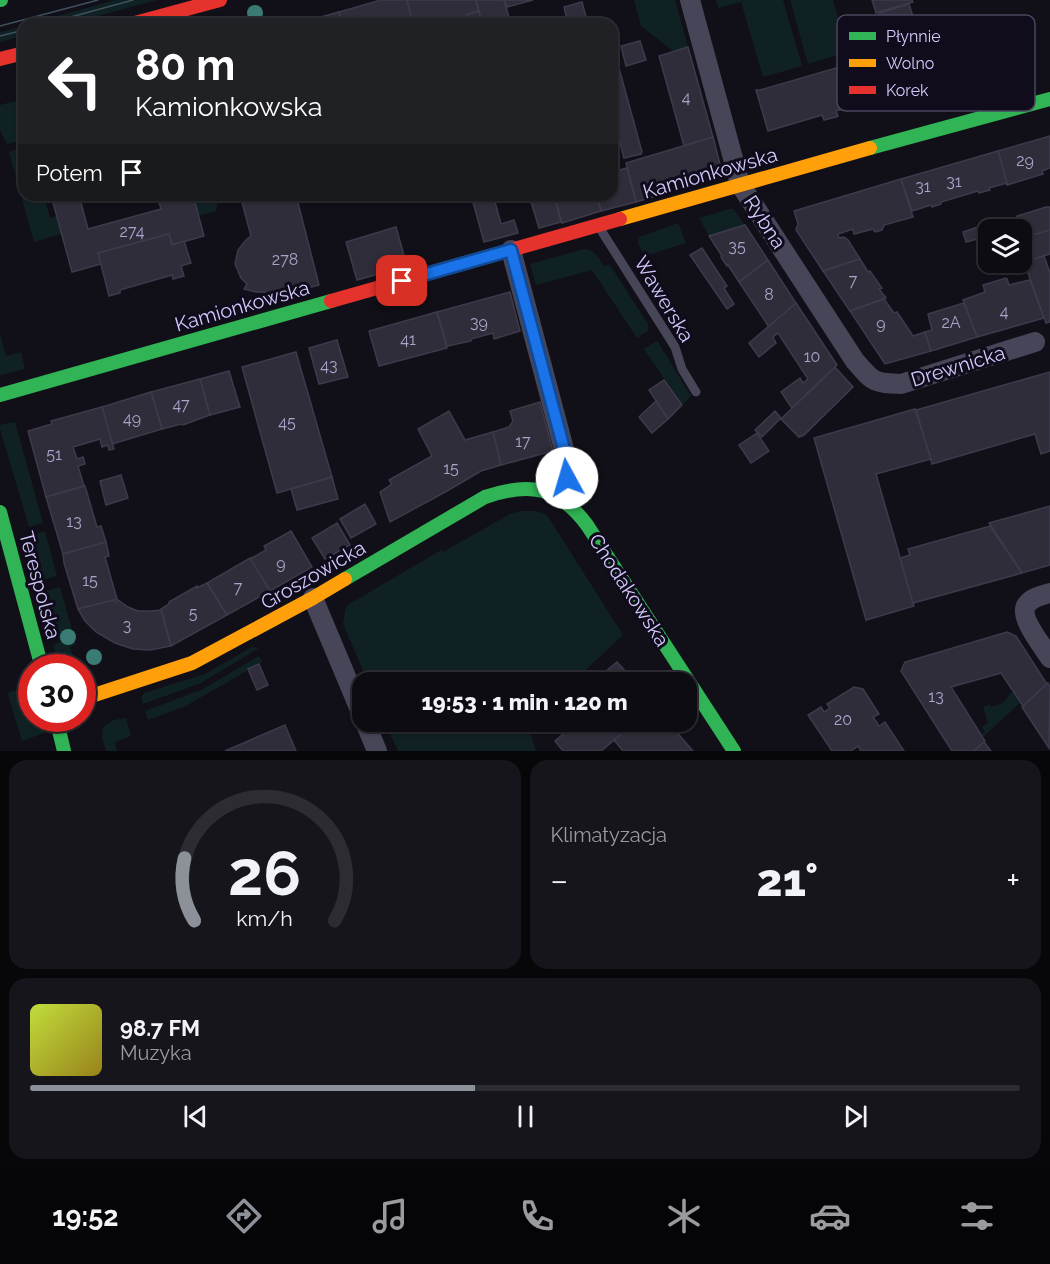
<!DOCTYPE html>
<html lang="pl">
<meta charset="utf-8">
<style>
:root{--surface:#0d0c12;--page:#16151b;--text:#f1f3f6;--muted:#9a9b9f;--line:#2d2c32;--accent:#8c9099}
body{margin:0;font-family:Raleway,sans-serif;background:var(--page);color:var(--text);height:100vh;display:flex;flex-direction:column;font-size:22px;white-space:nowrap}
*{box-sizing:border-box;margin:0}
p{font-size:20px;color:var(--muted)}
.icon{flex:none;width:33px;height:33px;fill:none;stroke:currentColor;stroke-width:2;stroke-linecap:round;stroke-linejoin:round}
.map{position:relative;height:751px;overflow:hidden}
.side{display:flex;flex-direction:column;gap:9px;padding:9px;background:#07070a;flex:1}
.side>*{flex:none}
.banner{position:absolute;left:18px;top:18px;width:600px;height:183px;border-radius:18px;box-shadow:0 2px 4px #0004,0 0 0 2px var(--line);background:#202124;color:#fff;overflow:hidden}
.buttons{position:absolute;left:978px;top:219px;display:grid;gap:12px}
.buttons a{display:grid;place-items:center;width:54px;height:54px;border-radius:12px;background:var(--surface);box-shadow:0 2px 4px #0004,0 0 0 2px var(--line);font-size:30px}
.speed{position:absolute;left:18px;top:654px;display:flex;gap:12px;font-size:30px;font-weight:700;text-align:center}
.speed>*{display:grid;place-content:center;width:78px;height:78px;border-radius:50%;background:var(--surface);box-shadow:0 2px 4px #0004,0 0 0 2px var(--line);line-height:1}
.speed .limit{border:9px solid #d22;background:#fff;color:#111}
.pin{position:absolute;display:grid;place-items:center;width:51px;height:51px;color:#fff;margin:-26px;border-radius:12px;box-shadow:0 3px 9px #0006}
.me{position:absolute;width:66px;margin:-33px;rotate:354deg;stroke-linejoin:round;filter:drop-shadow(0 0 4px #0008)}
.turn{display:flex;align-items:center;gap:21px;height:126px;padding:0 18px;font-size:27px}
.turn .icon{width:78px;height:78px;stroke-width:2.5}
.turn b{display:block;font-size:42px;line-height:51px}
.then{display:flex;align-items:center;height:57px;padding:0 18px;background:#0003;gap:12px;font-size:22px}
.big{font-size:45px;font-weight:800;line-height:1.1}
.side .tile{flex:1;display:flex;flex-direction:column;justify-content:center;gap:9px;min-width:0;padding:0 21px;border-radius:18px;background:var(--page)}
.side .dial{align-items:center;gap:0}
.dial svg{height:156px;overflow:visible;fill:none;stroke:var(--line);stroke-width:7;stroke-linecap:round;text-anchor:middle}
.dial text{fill:var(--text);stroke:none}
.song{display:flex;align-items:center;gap:18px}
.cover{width:72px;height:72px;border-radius:9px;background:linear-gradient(135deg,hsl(70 70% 55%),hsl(50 70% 35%))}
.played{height:6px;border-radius:3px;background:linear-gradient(90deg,var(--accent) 45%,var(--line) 45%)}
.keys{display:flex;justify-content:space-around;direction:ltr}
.heat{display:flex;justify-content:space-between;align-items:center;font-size:33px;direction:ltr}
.side .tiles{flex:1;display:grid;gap:9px;grid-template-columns:1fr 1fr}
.tile:last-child{grid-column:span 2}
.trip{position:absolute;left:352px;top:672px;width:345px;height:60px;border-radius:18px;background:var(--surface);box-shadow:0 2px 4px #0004,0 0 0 2px var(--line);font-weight:800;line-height:60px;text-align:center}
.dock{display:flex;height:96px;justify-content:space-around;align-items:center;background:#050507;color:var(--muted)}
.dock .icon{width:42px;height:42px}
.dock .on{color:var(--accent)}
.dock b{font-size:27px;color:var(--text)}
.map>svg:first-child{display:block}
</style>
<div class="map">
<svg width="1050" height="751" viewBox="0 0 1050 751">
<rect width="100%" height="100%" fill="#111018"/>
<g fill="#102123">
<path d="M115 0H157L68 24H30Z"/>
<path d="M634 0H675L688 47 673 51 641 26Z"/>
<path d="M716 0H783L802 66 763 77 741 2 718 8Z"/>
<path d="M790 0H833L848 52 808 64Z"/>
<path d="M24 26V36L0 42V32Z"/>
<path d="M24 99V140L7 144 0 130V105Z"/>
<path d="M24 147V195H44L50 218 57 216 61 234 34 242 9 152Z"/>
<path d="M193 195H216L218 201 216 211 198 216Z"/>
<path d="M729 209H733L745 225 709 236 699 218Z"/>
<path d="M678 223 686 243 645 256 638 244 639 237Z"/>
<path d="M584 249C596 251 598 257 604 266L610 265 648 324V331L637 338 592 270 536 285 530 264Z"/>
<path d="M0 334 6 356 21 352 25 369 0 375Z"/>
<path d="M655 342H658L691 396 682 405 644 349Z"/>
<path d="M15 422 43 523 29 527 0 429V425Z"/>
<path d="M520 511H535L547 515 623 635 573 682H368L343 624 346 606 441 550 443 552 510 514Z"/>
<path d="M45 531 57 576 42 580 30 536Z"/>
<path d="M60 587 76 644 70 647 76 667H60L53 645 60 642 45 591Z"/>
<path d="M252 647 259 648 201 683 143 704 141 698 144 693 205 674Z"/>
<path d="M259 656 262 662 184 707 148 720 145 711 203 689Z"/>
<path d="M29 687 31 688 32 718 40 719 44 733 22 741 8 695 9 692Z"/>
<path d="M1013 691 1020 703 983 737 981 734 985 732 982 727 988 723 983 707 990 704 991 707 1003 703Z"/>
<path d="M126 718 131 736 115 742 117 751H106L102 738 103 727 114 720Z"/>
<path d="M385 722H530L528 725 536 751H398Z"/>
</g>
<g fill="#302d3a" stroke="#3e3a4c" stroke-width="1.5">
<path d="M381 0H407L413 24H342L339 12Z"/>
<path d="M407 0H476L479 11 466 15 467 24H413Z"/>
<path d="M476 0H504L511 24H482Z"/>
<path d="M504 0H533L507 7Z"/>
<path d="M872 0H912L913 2 876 13Z"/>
<path d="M582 2 588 24H568L564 7Z"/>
<path d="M909 4 921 43 891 52 887 39 884 40 880 26H883L879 13Z"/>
<path d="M479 11 482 24H468L466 15Z"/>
<path d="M339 12 342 24H293L306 21Z"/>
<path d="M945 35 949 48 982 39 981 38H983L993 70 988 72 987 67 836 111 838 116 836 117 824 120 822 115 768 131 756 90H760L943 37Z"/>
<path d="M640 41 646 60 626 66 621 46Z"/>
<path d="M688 47 713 137 684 146 659 56Z"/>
<path d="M619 68 642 152 641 154 624 158 612 112V69Z"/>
<path d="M1050 136V168L1042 171 1043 174 1007 185 998 151Z"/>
<path d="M713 137 723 176 636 202 626 163Z"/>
<path d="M998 151 1007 183 989 188 990 190 979 193 978 191 941 202V204L932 207 931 205 912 211 901 179Z"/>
<path d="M627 168 636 202 601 211 597 195H612V172Z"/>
<path d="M901 179 913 217 884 225 882 230 876 232 874 231 873 229 854 234 853 229 838 234 839 238 844 237 848 240 860 259 823 271 796 230 798 224 794 211Z"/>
<path d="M51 195H79L88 229 161 209 157 195H193L204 236 172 245 169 234 98 253 101 264 72 272Z"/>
<path d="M240 195H296L319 285 268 299 265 292H256L244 289 247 284 241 278 235 264 238 250 246 240 251 236Z"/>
<path d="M471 195H517L495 202 501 224 514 220 518 233 484 242Z"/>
<path d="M529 195H554L561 222 539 228Z"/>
<path d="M554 195H597L601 211 562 223Z"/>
<path d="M1046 207H1050V230L1022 238V230H1018L1015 220 1017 216Z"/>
<path d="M745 225 768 260 739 282 728 265 727 266 721 257 722 256 709 236Z"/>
<path d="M396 227 407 266 357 280 346 242Z"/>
<path d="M978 227 981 238 966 242 963 232Z"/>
<path d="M1050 230V254L1024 262 1022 256V238Z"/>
<path d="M169 234 172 245 184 241 191 263 181 266 184 276 173 279 172 275 120 290V293L109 296 98 253Z"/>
<path d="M702 248 727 286 724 288 734 304 727 309 690 255Z"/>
<path d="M1044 256 1050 273V322L1046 323 1024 262Z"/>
<path d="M860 259 868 272 870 271 882 288 879 289 886 298 850 311 823 271Z"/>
<path d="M768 260 796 303 769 327 739 282Z"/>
<path d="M1006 278 1007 279 1009 285 1030 280 1044 318 977 337 963 300 985 292 983 285Z"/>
<path d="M510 292 520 331 494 339 493 333 471 339V341L447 346 437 312Z"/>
<path d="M884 299 894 313 897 312 913 336 925 332 931 351 885 364 850 311Z"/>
<path d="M796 303 837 365 792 408 781 392 800 378 803 383 808 379 778 333 773 337 776 343 759 357 749 343Z"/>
<path d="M964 303 977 337 931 351 925 332 932 330 928 314Z"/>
<path d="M437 312 447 348 379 366 369 331Z"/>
<path d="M337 340 348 377 319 384 309 348Z"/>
<path d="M296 352 332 477 277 493 242 367Z"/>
<path d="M835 367 853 387 804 435 799 437 781 419Z"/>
<path d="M229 371 240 407 210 415 200 379Z"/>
<path d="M1050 372V451L1041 454 1035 434 932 464 916 410Z"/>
<path d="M200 379 210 415 183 425 181 424 162 429 151 392Z"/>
<path d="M664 380 682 405 668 419 649 390Z"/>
<path d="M151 392 162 429 112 444 102 407Z"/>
<path d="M656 401 668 419 652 433 639 417Z"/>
<path d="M540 402 553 451 501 465 493 432 509 427 513 421 510 411Z"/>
<path d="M102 407 114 449 109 450 108 445 102 447 100 439 73 447 77 459 83 457 85 464 78 466 84 486 46 497 28 431 52 424 51 421Z"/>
<path d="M915 409 931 459 876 474 914 606 866 620 814 438Z"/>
<path d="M449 411 465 440 493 432 501 465 481 471 447 491 390 522 380 492 392 484 389 480 432 456 418 429Z"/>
<path d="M775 411 781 418 762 437 755 430Z"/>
<path d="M757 433 769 451 751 463 739 445Z"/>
<path d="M121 475 128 498 106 505 100 481Z"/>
<path d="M332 477 338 499 297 510 291 489Z"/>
<path d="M85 486 97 527 101 526 106 542 63 554 46 497Z"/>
<path d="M365 504 376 524 351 538 340 519Z"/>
<path d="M1050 506V565L1022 573 989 523Z"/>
<path d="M337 523 350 545 325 559 312 538Z"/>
<path d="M990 526 1022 573 913 603 900 558 910 555 908 549Z"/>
<path d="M291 531 312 567 270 591 250 559 266 550 264 546Z"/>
<path d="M106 542 109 556 105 557 117 599 78 609 64 563 63 554Z"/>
<path d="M250 558 270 591 227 615 207 583Z"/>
<path d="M207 583 227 615 171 646 161 609 169 604V602L197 586V588Z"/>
<path d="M114 600 116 602 118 600 128 607 138 611H151L161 610 171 646 150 650 133 649 115 643 96 632 85 621 78 609Z"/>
<path d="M1007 632 1016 636 1047 684 1023 706 1001 673 951 687 985 741 974 751H952L901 671 905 662Z"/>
<path d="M617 662 635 682H593Z"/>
<path d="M259 664 268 685 257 690 248 669Z"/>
<path d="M1048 683 1050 687 1049 748 1022 707Z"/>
<path d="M854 687 863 689 879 714 873 717 879 726 885 722 904 751H861L858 746 851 751H832L808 715 821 707 824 712 830 708 827 704Z"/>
<path d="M577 722H636L601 751H563L555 741Z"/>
<path d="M636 722H668L693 751H623L614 740Z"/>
<path d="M285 725 296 751H225Z"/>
<path d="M984 742 991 751H974Z"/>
</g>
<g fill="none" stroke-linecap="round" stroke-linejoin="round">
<path stroke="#474558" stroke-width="9" d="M599 227 675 347 682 369 696 392"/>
<g stroke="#474558" stroke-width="20">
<path d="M690 0 740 184 855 361C873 382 873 383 901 384L1035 342"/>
<path d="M511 250 568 464 567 478 559 497"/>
<path d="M1050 593C1043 595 1033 597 1028 603 1016 615 1043 646 1050 658"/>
<path d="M313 598 363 717"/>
<path d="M365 722 377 751"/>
</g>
<g stroke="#30b455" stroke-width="14">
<path d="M0 0H1"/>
<path d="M870 148 1050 99"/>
<path d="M0 395 331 301"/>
<path d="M0 512 42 668"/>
<path d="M345 579 485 497C529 482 558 486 587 525L734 751"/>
<path d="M56 718 64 751"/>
</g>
<g stroke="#ff9f0a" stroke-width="14">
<path d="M620 219 870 148"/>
<path d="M82 699 192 663 313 598 345 579"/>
</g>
<g stroke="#e5322d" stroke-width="14">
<path d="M131 24 220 0"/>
<path d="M0 59 24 53"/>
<path d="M331 301 620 219"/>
</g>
<g stroke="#405160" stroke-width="1.5">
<path d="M45 24 133 0"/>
<path d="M0 26 98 0"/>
<path d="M0 36 24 30"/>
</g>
</g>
<g fill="#3a7c74">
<circle cx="255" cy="13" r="8"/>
<circle cx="68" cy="637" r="8"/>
<circle cx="94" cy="657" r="8"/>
</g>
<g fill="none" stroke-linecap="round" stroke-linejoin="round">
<g stroke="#114b97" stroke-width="15">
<path id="route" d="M402 281 511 250 568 464 567 478"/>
</g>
<use href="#route" stroke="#1a73e8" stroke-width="10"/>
</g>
<g text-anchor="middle" stroke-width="6" stroke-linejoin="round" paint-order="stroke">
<g font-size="16" fill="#aaa3cc">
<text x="686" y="103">4</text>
<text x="1025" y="166">29</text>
<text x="954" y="187">31</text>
<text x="923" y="192">31</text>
<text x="132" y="237">274</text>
<text x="737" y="252">35</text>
<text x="285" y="265">278</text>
<text x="853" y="286">7</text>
<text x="769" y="300">8</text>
<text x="1004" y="317">4</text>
<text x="479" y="328">39</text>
<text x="951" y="328">2A</text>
<text x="881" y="329">9</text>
<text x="408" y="345">41</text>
<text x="812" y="362">10</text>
<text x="329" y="371">43</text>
<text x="181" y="410">47</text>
<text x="132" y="424">49</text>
<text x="287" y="428">45</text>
<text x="523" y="447">17</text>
<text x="54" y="460">51</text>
<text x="451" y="474">15</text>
<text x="74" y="527">13</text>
<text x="281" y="569">9</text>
<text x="90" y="586">15</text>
<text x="238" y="593">7</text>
<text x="193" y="619">5</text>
<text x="127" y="631">3</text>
<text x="936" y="702">13</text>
<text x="843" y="725">20</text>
</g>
<g font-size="20" fill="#d3cafc" stroke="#100c1b">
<text transform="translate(710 173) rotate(-16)" y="7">Kamionkowska</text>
<text transform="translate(765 222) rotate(57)" y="7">Rybna</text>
<text transform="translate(664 299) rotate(59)" y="7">Wawerska</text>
<text transform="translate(242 306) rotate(-16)" y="7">Kamionkowska</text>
<text transform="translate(958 366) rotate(-17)" y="7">Drewnicka</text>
<text transform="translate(313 575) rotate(-30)" y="7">Groszowicka</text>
<text transform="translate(40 585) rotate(75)" y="7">Terespolska</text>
<text transform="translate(629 590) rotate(57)" y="7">Chodakowska</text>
</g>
</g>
<rect x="837" y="15" width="198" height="96" rx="9" fill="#100c1b" stroke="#4a455e" stroke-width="1.5"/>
<rect x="849" y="32" width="27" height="8" fill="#30b455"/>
<rect x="849" y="59" width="27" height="8" fill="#ff9f0a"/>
<rect x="849" y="86" width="27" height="8" fill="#e5322d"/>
<g font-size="16" fill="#d3cafc">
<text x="886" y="42">Płynnie</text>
<text x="886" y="69">Wolno</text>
<text x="886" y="96">Korek</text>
</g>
</svg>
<div class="buttons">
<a><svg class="icon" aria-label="layers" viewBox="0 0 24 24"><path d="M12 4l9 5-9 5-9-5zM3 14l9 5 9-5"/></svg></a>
</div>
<div class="speed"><div class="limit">30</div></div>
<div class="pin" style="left:402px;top:281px;background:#d93025"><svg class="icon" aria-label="arrive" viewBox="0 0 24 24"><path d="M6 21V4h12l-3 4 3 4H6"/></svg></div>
<svg class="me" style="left:567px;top:478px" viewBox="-20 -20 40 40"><circle r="19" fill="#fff"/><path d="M0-13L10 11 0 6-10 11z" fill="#1a73e8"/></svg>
<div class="trip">19:53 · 1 min · 120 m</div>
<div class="banner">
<div class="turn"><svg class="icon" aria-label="left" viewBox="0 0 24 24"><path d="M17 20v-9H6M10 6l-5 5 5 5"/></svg><div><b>80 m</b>Kamionkowska</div></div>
<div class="then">Potem<svg class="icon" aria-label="arrive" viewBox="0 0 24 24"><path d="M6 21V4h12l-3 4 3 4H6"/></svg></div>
</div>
</div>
<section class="side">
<div class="tiles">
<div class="tile dial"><svg viewBox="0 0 100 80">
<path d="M14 69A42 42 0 1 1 86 69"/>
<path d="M14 69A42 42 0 0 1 9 37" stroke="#8c9099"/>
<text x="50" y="56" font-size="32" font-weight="700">26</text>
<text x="50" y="72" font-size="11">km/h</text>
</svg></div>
<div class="tile"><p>Klimatyzacja</p>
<div class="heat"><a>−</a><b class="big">21°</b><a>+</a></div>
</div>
<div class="tile">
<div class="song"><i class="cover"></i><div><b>98.7 FM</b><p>Muzyka</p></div></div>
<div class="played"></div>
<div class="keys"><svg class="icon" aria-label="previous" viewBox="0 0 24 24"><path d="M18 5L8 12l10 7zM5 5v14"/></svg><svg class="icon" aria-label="pause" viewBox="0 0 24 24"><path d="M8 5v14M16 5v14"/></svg><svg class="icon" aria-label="next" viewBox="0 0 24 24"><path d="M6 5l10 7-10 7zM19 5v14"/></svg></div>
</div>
</div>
</section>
<nav class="dock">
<b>19:52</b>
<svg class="icon on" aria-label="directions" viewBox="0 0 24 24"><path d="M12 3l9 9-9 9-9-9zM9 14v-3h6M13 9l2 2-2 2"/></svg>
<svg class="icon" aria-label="music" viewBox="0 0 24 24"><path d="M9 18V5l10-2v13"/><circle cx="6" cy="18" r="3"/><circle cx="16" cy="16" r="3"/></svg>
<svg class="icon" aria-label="phone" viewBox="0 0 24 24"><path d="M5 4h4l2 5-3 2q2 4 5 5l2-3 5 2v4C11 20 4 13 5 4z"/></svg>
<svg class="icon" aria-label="climate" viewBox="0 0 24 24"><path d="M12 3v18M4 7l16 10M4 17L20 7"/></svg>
<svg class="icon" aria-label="car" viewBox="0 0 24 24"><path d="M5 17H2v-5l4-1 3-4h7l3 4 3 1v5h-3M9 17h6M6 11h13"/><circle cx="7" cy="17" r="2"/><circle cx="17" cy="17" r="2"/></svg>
<svg class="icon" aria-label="filters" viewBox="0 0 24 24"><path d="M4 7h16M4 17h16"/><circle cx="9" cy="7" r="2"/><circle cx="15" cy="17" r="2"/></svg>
</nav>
